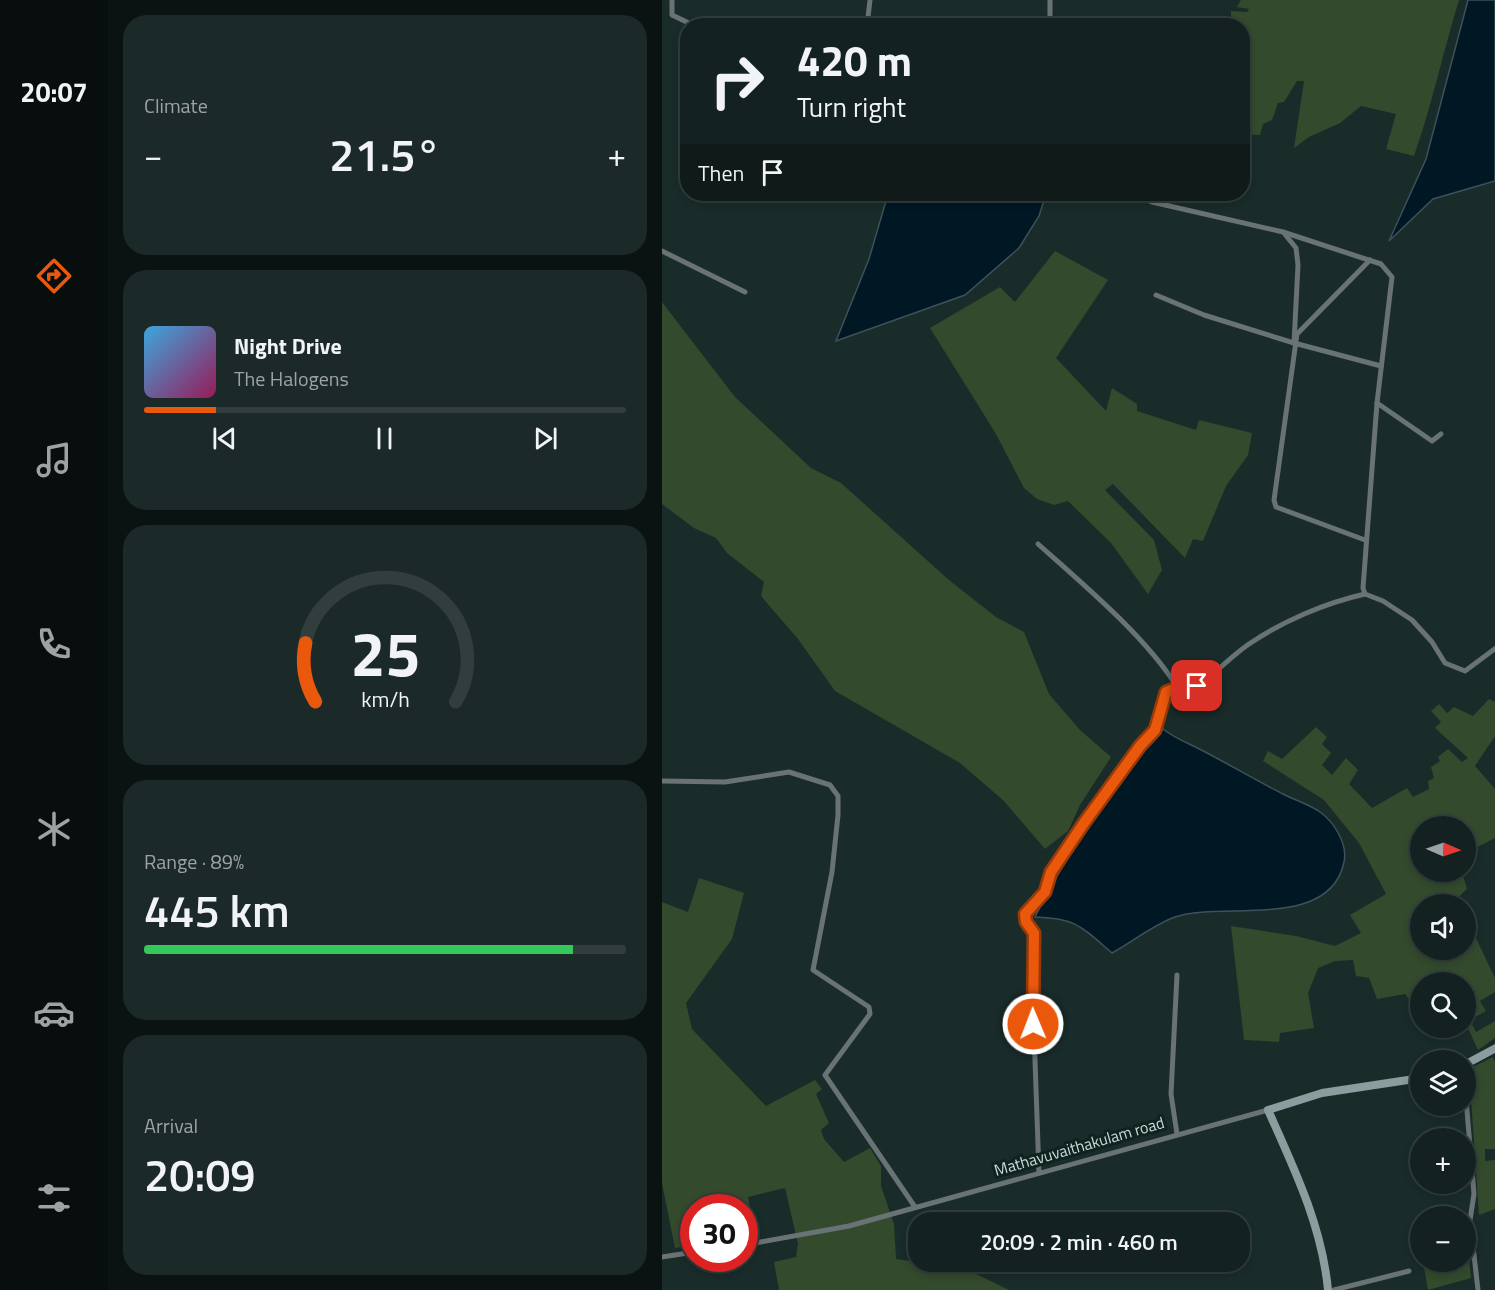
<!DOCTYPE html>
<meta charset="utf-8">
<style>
:root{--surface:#132120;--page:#1c2929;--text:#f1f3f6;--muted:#9da3a5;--line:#323e3e;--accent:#ea580c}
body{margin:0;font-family:"Titillium Web",sans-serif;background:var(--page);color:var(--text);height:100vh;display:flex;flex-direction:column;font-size:22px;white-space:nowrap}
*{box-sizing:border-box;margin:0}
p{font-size:20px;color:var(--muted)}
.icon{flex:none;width:33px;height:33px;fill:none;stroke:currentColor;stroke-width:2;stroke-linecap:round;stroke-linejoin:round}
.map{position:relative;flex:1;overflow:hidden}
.sheet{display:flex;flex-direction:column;gap:15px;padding:15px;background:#0a1212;width:554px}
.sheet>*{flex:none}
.hud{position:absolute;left:18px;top:18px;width:570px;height:183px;border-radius:24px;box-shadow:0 3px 9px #0003,0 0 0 2px var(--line);background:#132120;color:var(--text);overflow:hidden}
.needle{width:39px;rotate:92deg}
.fabs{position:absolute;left:748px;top:816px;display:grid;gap:12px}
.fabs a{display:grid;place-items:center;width:66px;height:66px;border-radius:50%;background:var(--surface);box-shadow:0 3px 9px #0003,0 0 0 2px var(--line);font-size:30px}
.speed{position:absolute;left:18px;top:1194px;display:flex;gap:12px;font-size:30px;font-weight:700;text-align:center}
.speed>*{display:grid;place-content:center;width:78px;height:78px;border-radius:50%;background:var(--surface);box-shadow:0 3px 9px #0003,0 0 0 2px var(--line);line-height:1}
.speed .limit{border:9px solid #d22;background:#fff;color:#111}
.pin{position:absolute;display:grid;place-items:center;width:51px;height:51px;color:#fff;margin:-26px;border-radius:12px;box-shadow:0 3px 9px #0006}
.me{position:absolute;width:66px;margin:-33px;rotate:359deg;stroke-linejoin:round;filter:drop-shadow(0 0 4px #0008)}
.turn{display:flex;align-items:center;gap:21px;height:126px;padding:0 18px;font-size:27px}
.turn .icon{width:78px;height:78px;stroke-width:2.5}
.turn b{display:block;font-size:42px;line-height:51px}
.then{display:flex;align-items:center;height:57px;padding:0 18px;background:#0003;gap:12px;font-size:22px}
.big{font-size:45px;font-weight:600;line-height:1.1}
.sheet .tile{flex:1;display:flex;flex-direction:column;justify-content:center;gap:9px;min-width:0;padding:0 21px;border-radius:24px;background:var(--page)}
.sheet .dial{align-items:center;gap:0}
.dial svg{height:156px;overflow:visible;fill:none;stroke:var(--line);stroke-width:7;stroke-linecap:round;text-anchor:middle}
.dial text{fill:var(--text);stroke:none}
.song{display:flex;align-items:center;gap:18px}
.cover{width:72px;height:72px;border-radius:9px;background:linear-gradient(135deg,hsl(200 70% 55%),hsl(330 70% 35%))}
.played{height:6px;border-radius:3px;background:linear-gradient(90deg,var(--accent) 15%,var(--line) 15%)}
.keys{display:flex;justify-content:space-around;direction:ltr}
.heat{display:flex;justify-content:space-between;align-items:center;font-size:33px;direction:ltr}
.charge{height:9px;border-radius:4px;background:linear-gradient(90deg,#34c759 89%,var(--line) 0)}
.trip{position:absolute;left:246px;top:1212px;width:342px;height:60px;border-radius:24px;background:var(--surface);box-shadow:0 3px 9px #0003,0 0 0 2px var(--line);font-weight:600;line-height:60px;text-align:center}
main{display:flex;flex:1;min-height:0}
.menu{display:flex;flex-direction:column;width:108px;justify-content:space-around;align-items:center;background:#080d0d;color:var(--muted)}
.menu .icon{width:42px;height:42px}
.menu .on{color:var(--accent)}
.menu b{font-size:27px;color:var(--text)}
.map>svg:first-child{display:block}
</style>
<main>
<nav class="menu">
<b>20:07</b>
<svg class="icon on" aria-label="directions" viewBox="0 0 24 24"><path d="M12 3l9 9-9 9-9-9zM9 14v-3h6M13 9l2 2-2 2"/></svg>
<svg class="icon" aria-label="music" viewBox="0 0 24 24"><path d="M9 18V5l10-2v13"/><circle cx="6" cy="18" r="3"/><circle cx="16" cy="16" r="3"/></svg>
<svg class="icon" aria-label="phone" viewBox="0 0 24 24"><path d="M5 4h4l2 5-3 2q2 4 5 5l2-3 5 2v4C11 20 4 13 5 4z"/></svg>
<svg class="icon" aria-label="climate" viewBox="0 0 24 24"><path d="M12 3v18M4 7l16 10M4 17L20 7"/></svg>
<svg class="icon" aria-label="car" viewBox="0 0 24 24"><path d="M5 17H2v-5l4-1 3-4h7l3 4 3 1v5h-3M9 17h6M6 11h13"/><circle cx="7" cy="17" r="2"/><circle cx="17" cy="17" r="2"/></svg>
<svg class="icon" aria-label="filters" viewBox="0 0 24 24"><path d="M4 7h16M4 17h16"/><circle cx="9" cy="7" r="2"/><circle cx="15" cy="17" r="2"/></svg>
</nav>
<section class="sheet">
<div class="tile"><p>Climate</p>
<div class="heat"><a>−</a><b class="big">21.5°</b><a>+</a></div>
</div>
<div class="tile">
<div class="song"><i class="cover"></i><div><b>Night Drive</b><p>The Halogens</p></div></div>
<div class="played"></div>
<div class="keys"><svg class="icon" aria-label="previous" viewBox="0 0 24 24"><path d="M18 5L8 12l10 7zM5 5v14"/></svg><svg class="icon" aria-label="pause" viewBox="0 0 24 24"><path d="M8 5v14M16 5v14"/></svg><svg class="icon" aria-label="next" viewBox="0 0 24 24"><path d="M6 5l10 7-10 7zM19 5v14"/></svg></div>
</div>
<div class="tile dial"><svg viewBox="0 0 100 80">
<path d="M14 69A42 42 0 1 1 86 69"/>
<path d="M14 69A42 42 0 0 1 9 39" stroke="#ea580c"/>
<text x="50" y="56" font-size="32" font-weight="700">25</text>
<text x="50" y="72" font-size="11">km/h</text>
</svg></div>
<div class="tile"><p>Range · 89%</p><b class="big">445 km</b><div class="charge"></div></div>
<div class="tile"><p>Arrival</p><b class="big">20:09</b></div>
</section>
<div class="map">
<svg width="834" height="1290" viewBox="0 0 834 1290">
<rect width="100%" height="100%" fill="#192c2a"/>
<g fill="#334a2d">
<path d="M579 0H797C781 52 770 105 752 156L724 149 734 114 699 106 678 123 647 137 632 148 642 81H635L622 102 616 103 610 120 601 124 598 135 581 134 580 26 569 25V11L585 12 587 9 575 7Z"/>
<path d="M393 251 446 280 394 358 444 411 450 388 475 404V411L534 430 537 420 590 433 586 455 564 486 541 541 531 539 523 558 451 484 443 490 492 540 500 570 486 594 449 543 406 501 392 505 375 499 362 488 334 434 268 328 338 287 353 302Z"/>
<path d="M0 302 73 397 149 468 179 483 287 580 334 617 362 632 387 694 418 730 449 757 418 805 406 831 383 849 342 801 298 763 173 691 136 639 99 596 102 582 65 553 54 538 32 528 0 504Z"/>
<path d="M827 699 833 702V736L813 766 833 789V838L804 853V826H759V872H800L805 889 789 904H759V950H769L771 953 781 950H804V941L814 938 833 978V992L818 1001 824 1011 808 1020 814 1032 833 1021V1038L816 1050 804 1024V982H759V995L750 1003 743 994 715 999 707 978 694 976 691 960 673 961 656 968 646 993 652 1028 618 1033 617 1042 582 1040 569 926 634 936 673 946 699 933 688 915 724 894 697 843 662 800 601 761 606 751 620 759 654 727 665 737 660 744 669 753 660 765 670 775 684 758 696 770 687 784 710 808 745 788 751 797 767 789 766 781 772 778 769 767 778 761 776 757 786 749 800 762 806 758 773 728 779 722 769 711 777 704 785 713 792 707 811 716Z"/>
<path d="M37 878 82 893 70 939 24 1003 30 1029 104 1106 153 1080 160 1089 154 1094 167 1123 159 1130 162 1139 182 1162 208 1148 219 1166V1186L232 1224 234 1259 304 1269 347 1290H117L112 1262 134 1257 136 1244 123 1188 86 1197 93 1235 83 1237 82 1208H32L31 1245 13 1248 0 1183V902L26 912Z"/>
<path d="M831 1057 834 1065 833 1149H823V1161L833 1160V1209L817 1215 807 1069Z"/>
<path d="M804 1231 809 1278 766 1290 761 1262H804Z"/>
</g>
<g fill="#001724" stroke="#3e515a" stroke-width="1.5">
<path d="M806 0H833V181L771 199 727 241 764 159Z"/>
<path d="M226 194H384L377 216 357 248 303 295 174 341 207 259Z"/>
<path d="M501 729C515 740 529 744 545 753 570 766 595 781 621 794 632 800 647 804 658 812 672 822 686 844 682 862 668 931 560 901 513 917 491 925 470 942 450 953 420 927 414 918 373 917 408 848 450 787 501 729Z"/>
</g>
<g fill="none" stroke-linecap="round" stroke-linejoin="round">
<g stroke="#697274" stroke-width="5">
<path d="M10 0V15L33 26"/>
<path d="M388 0V26"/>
<path d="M205 26 208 0"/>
<path d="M470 194 490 202 621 232 719 264 730 277 715 403 701 588 703 594 721 601 750 620 770 642 783 663 803 671 834 648"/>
<path d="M622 233 634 248 636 265 632 343 719 366"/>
<path d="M0 251 83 292"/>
<path d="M494 295 542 315 632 343"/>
<path d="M715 403 770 441 779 434"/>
<path d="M703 540 614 507 612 500 635 334 708 260"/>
<path d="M376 544C420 583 485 638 515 687"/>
<path d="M0 781 63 782 127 772 168 785 176 796V815L170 872 151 970 207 1007 208 1014 163 1075 253 1207"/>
<path d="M515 975 509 1094 515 1134"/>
<path d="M804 1099 812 1194 808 1220 816 1290"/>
<path d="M377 1173 371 1004 372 933 364 922 363 914 383 892 389 872 422 823 478 745 493 730 504 692 522 684 535 686 541 683C556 670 571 655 587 644 621 621 663 603 703 594"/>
<path d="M82 1245 187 1226 606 1110"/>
<path d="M0 1257 32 1252"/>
<path d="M672 1290 747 1271"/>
</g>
<g stroke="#8d9c9f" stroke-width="8">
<path d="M804 1064 834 1048"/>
<path d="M666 1290C660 1226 632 1168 606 1110L660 1093 759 1078"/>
</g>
</g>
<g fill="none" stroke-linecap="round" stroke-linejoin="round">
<g stroke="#983908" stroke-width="15">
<path id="route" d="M371 1024 372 933 364 922 363 914 383 892 389 872 422 823 478 746 493 730 504 692 522 684 535 686"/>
</g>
<use href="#route" stroke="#ea580c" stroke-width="10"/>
</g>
<g text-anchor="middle" stroke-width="6" stroke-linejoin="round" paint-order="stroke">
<g font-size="16" fill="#cdd9d7" stroke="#0f2320">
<text transform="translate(417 1146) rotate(-16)" y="6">Mathavuvaithakulam road</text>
</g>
</g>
</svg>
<div class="fabs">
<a><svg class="needle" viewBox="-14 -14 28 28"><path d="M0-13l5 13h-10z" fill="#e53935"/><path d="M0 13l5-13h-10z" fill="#9da3a5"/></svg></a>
<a><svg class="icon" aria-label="sound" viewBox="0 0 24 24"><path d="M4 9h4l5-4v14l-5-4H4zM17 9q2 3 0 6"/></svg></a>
<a><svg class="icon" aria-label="search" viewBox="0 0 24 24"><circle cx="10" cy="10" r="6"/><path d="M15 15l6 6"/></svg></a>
<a><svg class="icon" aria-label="layers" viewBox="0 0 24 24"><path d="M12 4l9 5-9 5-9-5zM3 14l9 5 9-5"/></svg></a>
<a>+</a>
<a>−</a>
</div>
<div class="speed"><div class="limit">30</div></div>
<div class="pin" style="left:535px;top:686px;background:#d93025"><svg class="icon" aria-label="arrive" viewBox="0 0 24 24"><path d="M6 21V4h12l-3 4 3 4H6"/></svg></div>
<svg class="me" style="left:371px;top:1024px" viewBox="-20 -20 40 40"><circle r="17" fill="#ea580c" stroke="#fff" stroke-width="3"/><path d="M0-11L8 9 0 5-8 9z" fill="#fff"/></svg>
<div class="trip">20:09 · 2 min · 460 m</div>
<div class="hud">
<div class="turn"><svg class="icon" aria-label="right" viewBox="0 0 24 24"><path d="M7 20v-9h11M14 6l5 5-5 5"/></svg><div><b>420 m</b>Turn right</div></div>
<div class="then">Then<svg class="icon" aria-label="arrive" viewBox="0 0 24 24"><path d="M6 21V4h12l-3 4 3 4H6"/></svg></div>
</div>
</div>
</main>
